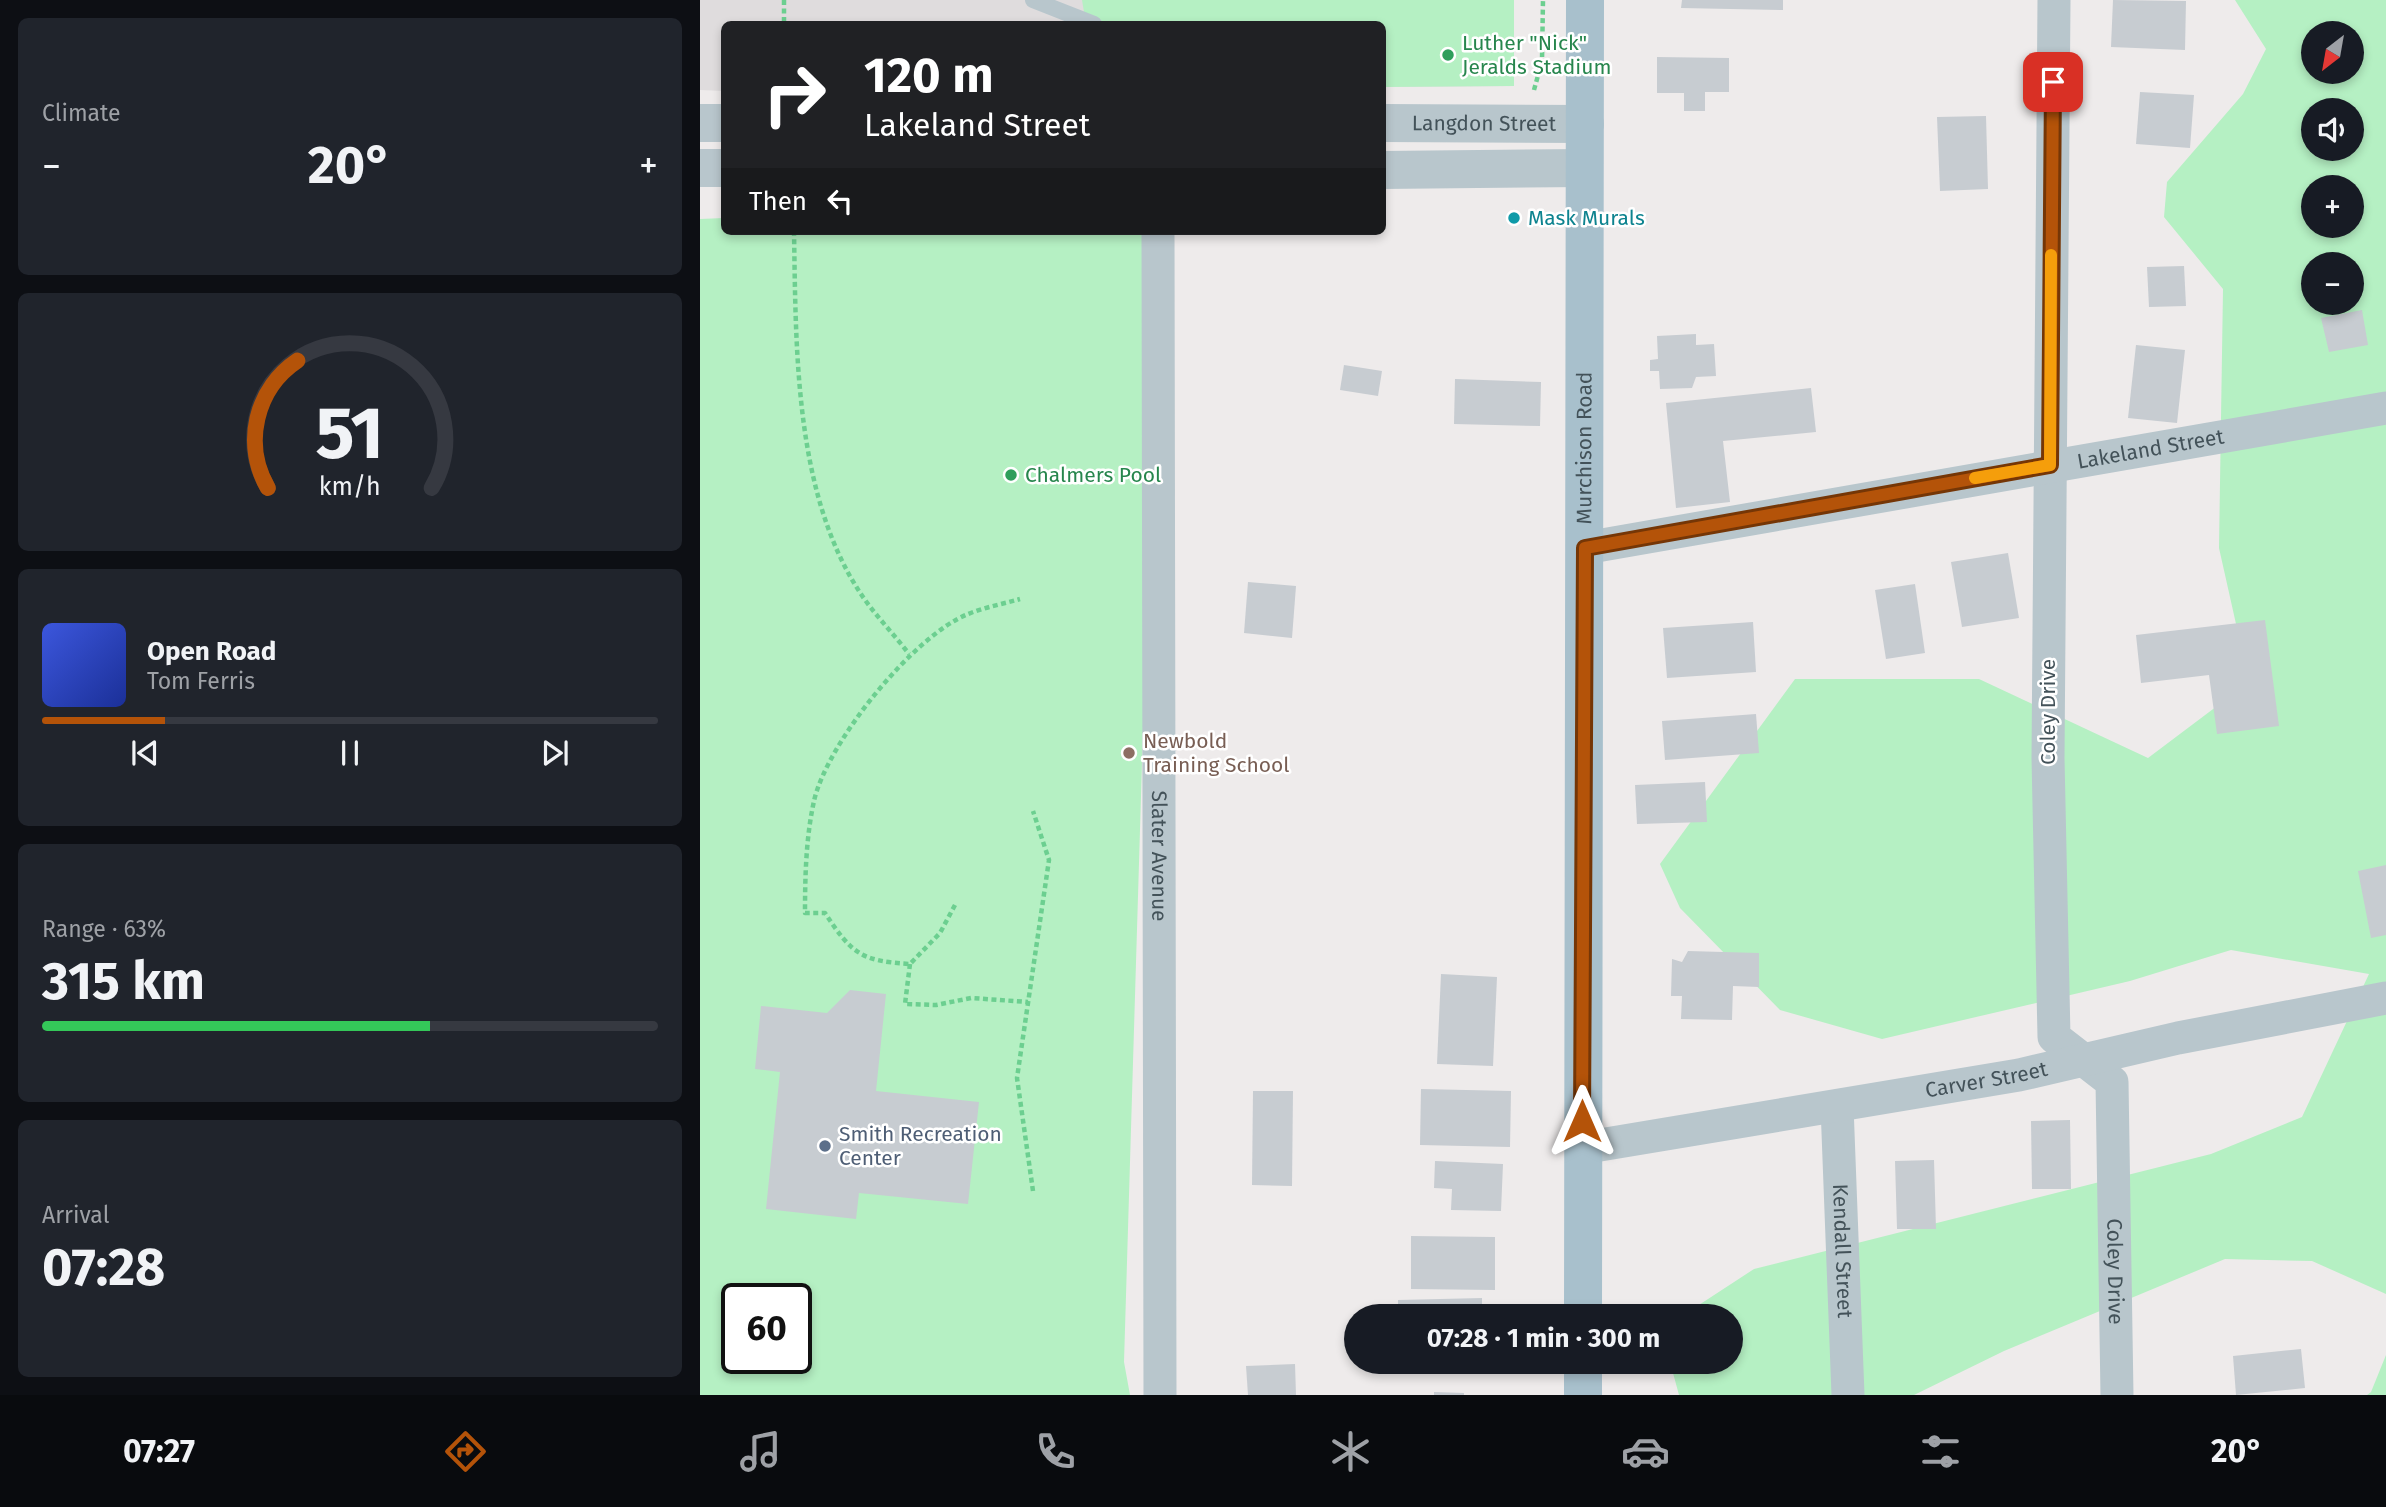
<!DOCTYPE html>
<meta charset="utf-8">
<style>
:root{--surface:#171b24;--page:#20242c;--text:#f1f3f6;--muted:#9ea1a6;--line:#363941;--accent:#b45309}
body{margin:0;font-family:"Fira Sans",sans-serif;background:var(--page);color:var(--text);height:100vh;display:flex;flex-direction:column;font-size:26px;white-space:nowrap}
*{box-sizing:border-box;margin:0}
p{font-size:23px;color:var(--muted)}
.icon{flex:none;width:38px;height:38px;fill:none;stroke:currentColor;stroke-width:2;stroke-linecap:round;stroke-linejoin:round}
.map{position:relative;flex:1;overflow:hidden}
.side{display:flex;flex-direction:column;gap:18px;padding:18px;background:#0d0f14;width:700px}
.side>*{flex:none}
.hud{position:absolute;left:21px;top:21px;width:665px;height:214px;border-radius:10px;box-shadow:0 4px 10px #0003;background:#202124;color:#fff;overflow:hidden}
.needle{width:46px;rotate:211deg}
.tools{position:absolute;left:1601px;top:21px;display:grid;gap:14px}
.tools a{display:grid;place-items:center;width:63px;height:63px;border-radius:50%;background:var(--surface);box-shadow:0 4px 10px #0003;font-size:35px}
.speed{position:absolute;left:21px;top:1283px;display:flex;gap:14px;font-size:35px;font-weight:700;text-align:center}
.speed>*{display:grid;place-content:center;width:91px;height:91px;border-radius:50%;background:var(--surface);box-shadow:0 4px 10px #0003;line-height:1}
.speed .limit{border:4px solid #111;border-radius:10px;background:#fff;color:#111}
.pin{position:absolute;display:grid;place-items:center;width:60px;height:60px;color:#fff;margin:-30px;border-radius:14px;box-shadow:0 4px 10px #0006}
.me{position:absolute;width:77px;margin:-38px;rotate:0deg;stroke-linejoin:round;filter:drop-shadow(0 0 5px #0008)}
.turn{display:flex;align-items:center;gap:24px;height:147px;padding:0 28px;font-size:32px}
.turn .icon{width:91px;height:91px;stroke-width:2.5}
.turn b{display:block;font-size:49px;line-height:60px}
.then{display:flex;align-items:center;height:66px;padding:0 28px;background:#0003;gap:14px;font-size:26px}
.big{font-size:52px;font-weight:700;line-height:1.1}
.side .card{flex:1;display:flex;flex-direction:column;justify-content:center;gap:10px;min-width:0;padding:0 24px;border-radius:10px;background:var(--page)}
.side .dial{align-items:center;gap:0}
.dial svg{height:182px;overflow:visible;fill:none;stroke:var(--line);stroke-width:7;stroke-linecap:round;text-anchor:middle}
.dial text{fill:var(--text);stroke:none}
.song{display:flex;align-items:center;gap:21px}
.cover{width:84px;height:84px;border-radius:10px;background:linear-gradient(135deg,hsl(230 70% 55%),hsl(230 70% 35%))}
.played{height:7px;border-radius:4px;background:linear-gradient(90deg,var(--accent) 20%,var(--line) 20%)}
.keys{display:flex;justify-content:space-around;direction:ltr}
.heat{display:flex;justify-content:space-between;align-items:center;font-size:38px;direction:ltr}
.charge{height:10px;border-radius:5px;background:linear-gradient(90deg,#34c759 63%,var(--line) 0)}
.trip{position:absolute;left:644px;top:1304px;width:399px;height:70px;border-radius:35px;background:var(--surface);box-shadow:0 4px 10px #0003;font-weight:700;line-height:70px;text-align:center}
.menu{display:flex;height:112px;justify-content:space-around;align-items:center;background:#090b0e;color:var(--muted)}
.menu .icon{width:49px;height:49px}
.menu .active{color:var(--accent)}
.menu b{font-size:32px;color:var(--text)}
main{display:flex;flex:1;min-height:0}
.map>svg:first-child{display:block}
</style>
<main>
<section class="side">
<div class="card"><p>Climate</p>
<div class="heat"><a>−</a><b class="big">20°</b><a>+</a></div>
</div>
<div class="card dial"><svg viewBox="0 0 100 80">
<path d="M14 69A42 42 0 1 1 86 69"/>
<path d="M14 69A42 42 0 0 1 27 13" stroke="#b45309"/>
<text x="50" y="56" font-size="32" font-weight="700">51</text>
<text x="50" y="72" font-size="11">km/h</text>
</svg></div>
<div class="card">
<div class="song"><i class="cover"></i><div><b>Open Road</b><p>Tom Ferris</p></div></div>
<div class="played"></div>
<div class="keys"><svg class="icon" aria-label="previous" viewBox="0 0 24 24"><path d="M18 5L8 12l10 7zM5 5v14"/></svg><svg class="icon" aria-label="pause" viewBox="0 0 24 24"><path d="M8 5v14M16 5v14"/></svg><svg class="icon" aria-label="next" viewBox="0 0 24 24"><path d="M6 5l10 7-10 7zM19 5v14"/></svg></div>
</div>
<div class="card"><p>Range · 63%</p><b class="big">315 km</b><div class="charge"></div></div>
<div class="card"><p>Arrival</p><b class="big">07:28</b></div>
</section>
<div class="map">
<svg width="1686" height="1395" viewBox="0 0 1686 1395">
<rect width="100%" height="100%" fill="#eeebeb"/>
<path fill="#dfdcdd" d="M0 0H814V86L683 87 682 24H24V91L0 90Z"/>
<g fill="#b5f0c3" fill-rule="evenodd">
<path d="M382 0H814V86L683 87 682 24H386Z"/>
<path d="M1535 0H1686V1294L1612 1261 1525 1259 1304 1351 1214 1395H979L970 1362H1031V1316H982L1054 1269 1511 1154 1602 1117 1669 974 1531 950 1430 981 1182 1039 1080 1010 980 908 960 864 1095 679H1279L1448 758 1549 682 1519 548 1523 289 1464 217 1467 182 1543 94 1566 49ZM1614 33H1652V72H1614ZM1614 110H1652V149H1614ZM1614 187H1652V226H1614ZM1614 264H1652V303H1614Z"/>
<path d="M24 218V231H458L424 1362 430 1395H0V219ZM37 1298H96V1358H37Z"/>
<path d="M1686 1355V1395H1667L1671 1392Z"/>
</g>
<g fill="#c7ccd1">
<path d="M982 0H1083V10L981 8Z"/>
<path d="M1413 0 1486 1 1485 50 1411 47Z"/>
<path d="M957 57 1029 58V92H1005V111H984V93H957Z"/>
<path d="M1440 92 1494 95 1490 148 1436 144Z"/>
<path d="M1286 116 1288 189 1240 191 1237 117Z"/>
<path d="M1484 266 1486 306 1449 307 1447 267Z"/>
<path d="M1662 310 1668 345 1629 352 1621 318Z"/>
<path d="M996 334V345L1014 344 1016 376 996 377 992 388 960 389 959 371H950V360L958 359 957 336Z"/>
<path d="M1436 345 1485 350 1477 423 1428 418Z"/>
<path d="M644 365 682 371 678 396 640 390Z"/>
<path d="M755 379 841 382 840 426 754 424Z"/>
<path d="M1111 388 1116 432 1023 441 1030 502 976 508 966 403Z"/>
<path d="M1308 553 1319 618 1262 627 1251 562Z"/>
<path d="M548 582 596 586 592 638 544 633Z"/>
<path d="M1215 584 1225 653 1186 659 1175 590Z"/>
<path d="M1565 620 1579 726 1517 734 1509 675 1441 683 1436 635Z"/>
<path d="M1053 622 1056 672 967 678 963 628Z"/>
<path d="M1056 714 1059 753 965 760 962 721Z"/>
<path d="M1005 782 1007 822 937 824 935 785Z"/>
<path d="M1686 865V935L1671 938 1658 871Z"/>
<path d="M988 951 1059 953V987L1033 986 1032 1020 981 1019 982 996H971L972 959 982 962Z"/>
<path d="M741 974 797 977 793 1066 737 1064Z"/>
<path d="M150 990 186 994 176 1091 279 1102 268 1204 159 1193 156 1219 66 1209 80 1072 55 1069 61 1006 127 1013Z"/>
<path d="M721 1089 811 1091 810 1147 720 1145Z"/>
<path d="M553 1091H593L592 1186 552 1185Z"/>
<path d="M1370 1120 1371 1189H1332L1331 1121Z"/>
<path d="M1234 1160 1236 1229H1197L1195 1161Z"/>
<path d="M735 1161 803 1164 801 1211 751 1210 752 1189 734 1188Z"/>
<path d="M711 1236 795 1237V1290L711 1289Z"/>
<path d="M782 1298V1316H698V1300Z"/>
<path d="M1601 1349 1605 1388 1536 1395 1533 1356Z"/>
<path d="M595 1364 596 1395H548L546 1366Z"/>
<path d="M734 1392 764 1393V1395H734Z"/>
</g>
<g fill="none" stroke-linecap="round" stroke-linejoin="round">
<g stroke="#6ccf90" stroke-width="4.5" stroke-dasharray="5 3.5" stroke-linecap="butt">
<path d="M84 0V24"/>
<path d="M834 90 842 61 843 0"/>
<path d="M94 231C96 346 94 491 159 591 173 613 193 633 209 654"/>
<path d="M255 905 240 933 210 964C161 961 152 954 125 913H105C105 876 106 837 114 801 127 743 213 636 268 614 285 607 303 604 320 599"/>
<path d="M210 964 205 1004 236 1005 271 998 328 1002"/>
<path d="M333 1191 317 1078 349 860 333 811"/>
</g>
<path stroke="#b8c6cc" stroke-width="16" d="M333 0 394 24"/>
<g stroke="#b8c6cc" stroke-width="33">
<path id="s1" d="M1354 0 1348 758 1354 1037 1412 1082 1417 1395"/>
<path id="s2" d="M458 231 460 1395"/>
<path id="s3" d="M885 548 1686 408"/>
<path id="s4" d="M1137 1106 1148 1395"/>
<path id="s5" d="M882 1148 1319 1075 1478 1038 1686 998"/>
</g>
<g stroke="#b8c6cc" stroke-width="38">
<path d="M0 123H24"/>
<path id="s6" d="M682 123 885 124"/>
<path d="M0 168H24"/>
<path d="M682 170 884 168"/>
</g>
<g stroke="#a8c0cc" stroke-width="38">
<path id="s7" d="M883 1316 885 0"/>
<path d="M883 1362V1395"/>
</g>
</g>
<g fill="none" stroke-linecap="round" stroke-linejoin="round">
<g stroke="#753606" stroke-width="18">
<path id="route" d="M882 1121 885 548 1350 465 1353 82"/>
</g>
<use href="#route" stroke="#b45309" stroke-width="12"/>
<path stroke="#f59e0b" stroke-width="12" d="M1275 478 1350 465 1351 255"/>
</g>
<g fill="#2e9e5b" stroke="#fff" stroke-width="2.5">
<circle cx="748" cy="55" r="7"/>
<circle cx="311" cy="475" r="7"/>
</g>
<circle fill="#0f9aa8" stroke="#fff" stroke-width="2.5" cx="814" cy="218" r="7"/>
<circle fill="#8d6e63" stroke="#fff" stroke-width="2.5" cx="429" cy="753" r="7"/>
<circle fill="#5c6f8a" stroke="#fff" stroke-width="2.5" cx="125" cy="1146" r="7"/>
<g text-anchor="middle" stroke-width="5" stroke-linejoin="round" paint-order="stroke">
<g font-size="21" fill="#27864d" stroke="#fff" text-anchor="start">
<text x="762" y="50">Luther "Nick"<tspan x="762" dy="24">Jeralds Stadium</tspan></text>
<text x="325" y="482">Chalmers Pool</text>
</g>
<g font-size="21" fill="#435259" stroke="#fff">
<text dy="7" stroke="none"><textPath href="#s6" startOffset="102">Langdon Street</textPath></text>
<text dy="7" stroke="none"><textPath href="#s7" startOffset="868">Murchison Road</textPath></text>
<text dy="7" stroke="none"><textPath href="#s3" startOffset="574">Lakeland Street</textPath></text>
<text transform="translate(1348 712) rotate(-90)" y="7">Coley Drive</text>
<text dy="7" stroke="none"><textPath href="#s2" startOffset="625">Slater Avenue</textPath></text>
<text dy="7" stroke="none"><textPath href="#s5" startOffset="410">Carver Street</textPath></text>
<text dy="7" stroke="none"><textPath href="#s4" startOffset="145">Kendall Street</textPath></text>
<text dy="7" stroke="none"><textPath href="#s1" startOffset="1300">Coley Drive</textPath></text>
</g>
<g font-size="21" fill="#0d838f" stroke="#fff" text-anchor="start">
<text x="828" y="225">Mask Murals</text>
</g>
<g font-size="21" fill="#785e54" stroke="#fff" text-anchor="start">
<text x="443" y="748">Newbold<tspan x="443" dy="24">Training School</tspan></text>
</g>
<g font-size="21" fill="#4e5e75" stroke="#fff" text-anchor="start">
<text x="139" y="1141">Smith Recreation<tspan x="139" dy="24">Center</tspan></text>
</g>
</g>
</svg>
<div class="tools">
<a><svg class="needle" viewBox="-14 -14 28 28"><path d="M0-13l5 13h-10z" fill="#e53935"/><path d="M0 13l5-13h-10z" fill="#9ea1a6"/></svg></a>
<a><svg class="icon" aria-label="sound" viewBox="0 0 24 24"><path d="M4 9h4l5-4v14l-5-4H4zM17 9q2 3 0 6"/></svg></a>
<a>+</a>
<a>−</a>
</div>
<div class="speed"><div class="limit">60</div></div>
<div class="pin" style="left:1353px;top:82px;background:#d93025"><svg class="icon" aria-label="arrive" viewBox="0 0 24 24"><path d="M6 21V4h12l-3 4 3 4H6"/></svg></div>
<svg class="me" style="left:882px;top:1121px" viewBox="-20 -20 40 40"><path d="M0-17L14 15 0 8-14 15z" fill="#b45309" stroke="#fff" stroke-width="4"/></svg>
<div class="trip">07:28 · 1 min · 300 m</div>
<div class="hud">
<div class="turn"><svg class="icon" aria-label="right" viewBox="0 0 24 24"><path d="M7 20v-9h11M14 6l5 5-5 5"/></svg><div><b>120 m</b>Lakeland Street</div></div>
<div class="then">Then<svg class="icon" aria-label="left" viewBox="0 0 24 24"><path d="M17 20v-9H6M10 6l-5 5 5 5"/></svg></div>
</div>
</div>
</main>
<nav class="menu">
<b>07:27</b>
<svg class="icon active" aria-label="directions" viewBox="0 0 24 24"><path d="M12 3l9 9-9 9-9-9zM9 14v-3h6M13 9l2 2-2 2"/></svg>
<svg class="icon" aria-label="music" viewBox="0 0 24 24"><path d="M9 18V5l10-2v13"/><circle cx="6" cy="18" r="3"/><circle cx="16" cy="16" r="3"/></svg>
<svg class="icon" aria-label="phone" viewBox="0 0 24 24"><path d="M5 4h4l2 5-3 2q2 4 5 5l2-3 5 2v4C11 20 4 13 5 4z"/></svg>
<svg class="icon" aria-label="climate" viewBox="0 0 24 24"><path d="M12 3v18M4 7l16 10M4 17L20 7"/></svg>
<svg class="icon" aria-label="car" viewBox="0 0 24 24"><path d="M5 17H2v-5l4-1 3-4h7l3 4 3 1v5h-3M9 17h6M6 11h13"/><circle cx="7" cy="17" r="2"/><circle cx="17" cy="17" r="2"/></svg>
<svg class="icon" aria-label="filters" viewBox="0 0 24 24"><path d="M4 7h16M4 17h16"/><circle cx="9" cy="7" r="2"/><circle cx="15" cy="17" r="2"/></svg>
<b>20°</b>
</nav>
